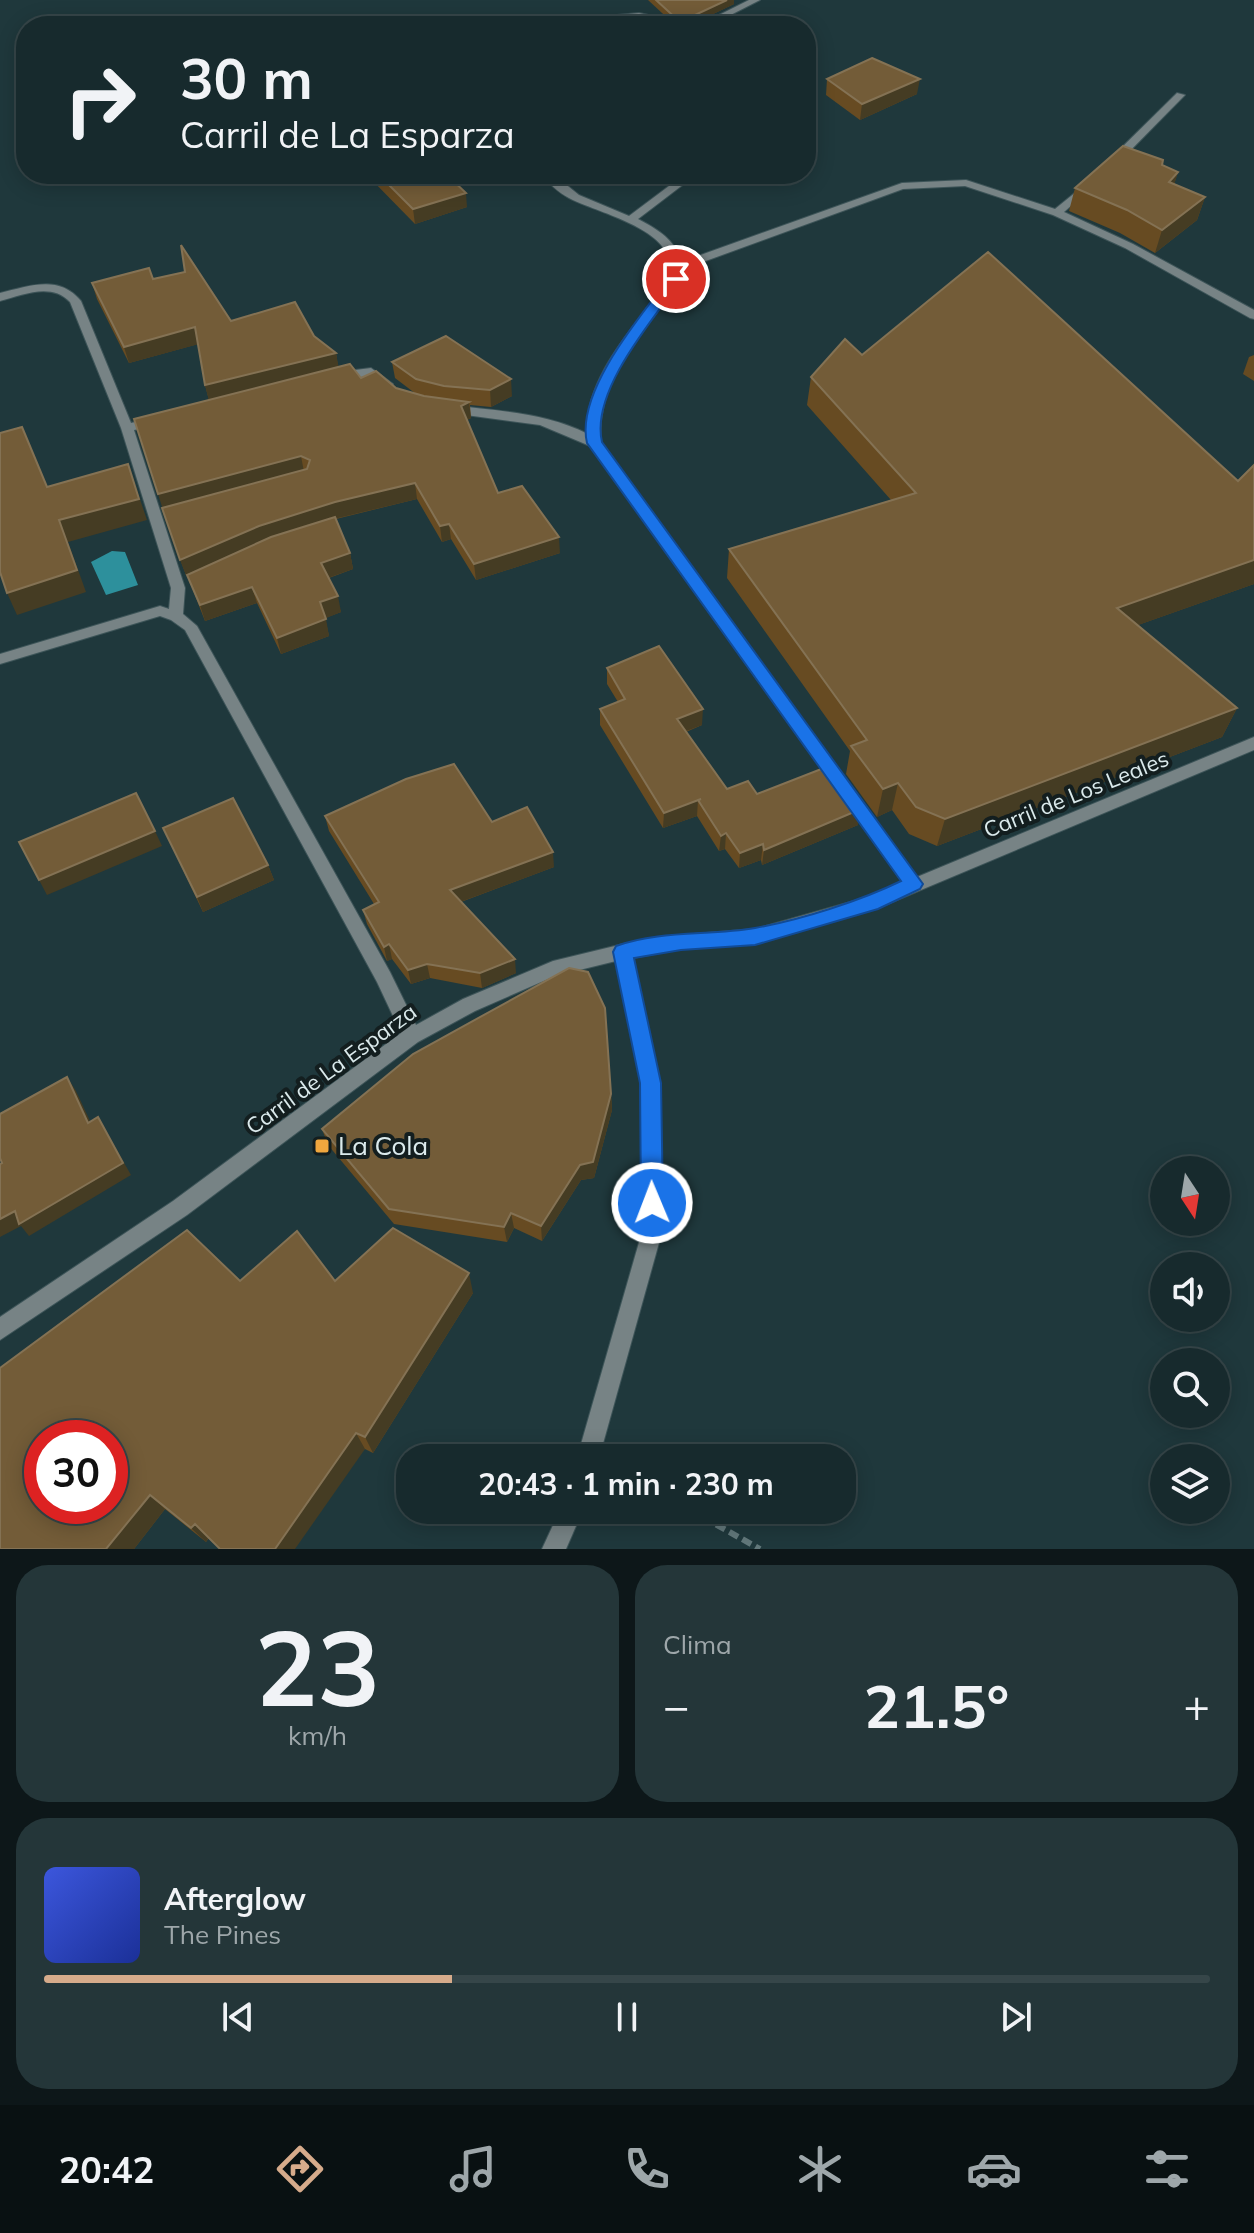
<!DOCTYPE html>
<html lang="es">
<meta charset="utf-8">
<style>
:root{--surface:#172a2d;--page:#243639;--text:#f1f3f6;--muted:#9ea7aa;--line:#364649;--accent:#d6ab8b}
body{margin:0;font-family:Mulish,sans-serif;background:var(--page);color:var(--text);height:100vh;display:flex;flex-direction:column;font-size:30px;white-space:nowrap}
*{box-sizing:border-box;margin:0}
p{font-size:26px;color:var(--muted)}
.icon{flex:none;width:44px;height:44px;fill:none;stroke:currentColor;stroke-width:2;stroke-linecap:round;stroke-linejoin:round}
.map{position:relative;height:1549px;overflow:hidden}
.side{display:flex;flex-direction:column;gap:16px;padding:16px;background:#0d1719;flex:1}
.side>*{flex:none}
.banner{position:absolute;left:16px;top:16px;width:800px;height:168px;border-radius:32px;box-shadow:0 4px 20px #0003,0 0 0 2px var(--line);background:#172a2d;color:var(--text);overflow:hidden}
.needle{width:52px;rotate:168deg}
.tools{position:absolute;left:1150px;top:1156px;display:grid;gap:16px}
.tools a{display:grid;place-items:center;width:80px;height:80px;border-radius:50%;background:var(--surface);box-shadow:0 4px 20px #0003,0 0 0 2px var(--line);font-size:40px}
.speed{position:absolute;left:24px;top:1420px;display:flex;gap:16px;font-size:40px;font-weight:700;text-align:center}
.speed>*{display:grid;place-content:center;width:104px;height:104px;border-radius:50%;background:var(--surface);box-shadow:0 4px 20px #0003,0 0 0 2px var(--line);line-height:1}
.speed .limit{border:12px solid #d22;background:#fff;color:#111}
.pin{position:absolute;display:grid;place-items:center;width:68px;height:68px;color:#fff;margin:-34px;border:4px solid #fff;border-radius:50%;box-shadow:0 2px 8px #0007}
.me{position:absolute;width:88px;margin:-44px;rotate:359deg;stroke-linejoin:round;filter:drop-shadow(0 0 6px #0008)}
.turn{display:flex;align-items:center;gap:28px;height:168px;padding:0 32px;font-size:36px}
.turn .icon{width:104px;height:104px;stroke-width:2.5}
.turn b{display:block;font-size:56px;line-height:68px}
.big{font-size:60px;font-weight:700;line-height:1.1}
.side .tile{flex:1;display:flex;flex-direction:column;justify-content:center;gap:12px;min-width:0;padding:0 28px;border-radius:32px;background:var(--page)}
.side .dial{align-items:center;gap:0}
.dial b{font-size:104px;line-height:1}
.song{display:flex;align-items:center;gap:24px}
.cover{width:96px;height:96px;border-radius:12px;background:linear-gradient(135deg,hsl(230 70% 55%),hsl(230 70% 35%))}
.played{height:8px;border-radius:4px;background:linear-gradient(90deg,var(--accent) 35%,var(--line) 35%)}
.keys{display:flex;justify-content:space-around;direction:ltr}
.heat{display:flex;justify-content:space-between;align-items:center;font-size:44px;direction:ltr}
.side .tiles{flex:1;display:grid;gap:16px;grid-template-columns:1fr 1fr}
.tile:last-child{grid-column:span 2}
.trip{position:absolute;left:396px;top:1444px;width:460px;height:80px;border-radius:32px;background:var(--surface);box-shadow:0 4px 20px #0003,0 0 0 2px var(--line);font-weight:700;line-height:80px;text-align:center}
.tab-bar{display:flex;height:128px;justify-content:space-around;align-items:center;background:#091112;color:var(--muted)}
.tab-bar .icon{width:56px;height:56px}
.tab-bar .current{color:var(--accent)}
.tab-bar b{font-size:36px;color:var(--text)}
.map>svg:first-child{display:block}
</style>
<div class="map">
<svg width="1254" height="1549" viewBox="0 0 1254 1549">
<rect width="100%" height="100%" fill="#1f383c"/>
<path fill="#2d909c" d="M112 551 125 552 138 585 106 595 91 562Z"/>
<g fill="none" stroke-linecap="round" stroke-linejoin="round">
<g stroke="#3d5458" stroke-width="2">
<g id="street">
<path d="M749 0H760L709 26H697Z"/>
<path d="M639 13 663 18 674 26H662L639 19 580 26 617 15Z"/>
<path d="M1177 93 1185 95 1117 164H1109V160Z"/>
<path d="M542 174H553L579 195 629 216 685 174H697L638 219C657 229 676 240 681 262L902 183 966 180 1055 209 1087 183 1092 186 1091 188 1064 212 1133 244 1254 310V319L1250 318 1125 248 1053 215 965 186 903 189 681 270C677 289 664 303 652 318 624 353 596 396 601 443L917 877 1254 737V750L878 908 755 943 681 949 633 958 659 1083 662 1232 599 1458H577L642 1232 641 1083 616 961 555 976 475 1011 418 1042 187 1215 0 1340V1317L173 1201 401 1033 377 982 185 630 171 620 160 616 0 664V654L160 606 169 609 171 588 121 428 70 302C51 282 23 295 0 301V293C29 286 59 274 81 301L131 423 157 417 163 421 162 424 134 430 185 588 183 614 197 626 390 972 416 1025 463 999 553 961 623 944 681 935 755 929 875 895 903 883 590 446 540 425 451 413 445 409 451 405C497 411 545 412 588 434 583 391 618 345 643 314 653 301 665 289 669 273 679 230 597 213 569 198 558 192 549 184 542 174Z"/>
<path d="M371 368 393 384V390H385L368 376 339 380 333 376 339 372Z"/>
<path d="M560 1510H583L566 1549H542Z"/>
</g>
</g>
<path stroke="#62787b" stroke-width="6" stroke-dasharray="10 5" stroke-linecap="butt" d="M690 1510 760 1549"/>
<use href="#street" fill="#778385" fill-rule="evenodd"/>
</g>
<g fill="#674b22">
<path d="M648 0H734V4L688 26H676Z"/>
<path d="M827 79 917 94 860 120 826 95Z"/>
<path d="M1162 165 1178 172 1174 184 1205 197 1197 220 1155 253 1120 233 1069 211 1075 188Z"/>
<path d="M366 174H446L467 207 415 224Z"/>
<path d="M153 279 231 321 314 336 336 353 338 367 361 378 416 394 395 378 392 362 512 396 491 407 470 405 471 418 467 420 498 493 560 553 476 580 451 539 442 542 417 499 336 519 350 553 353 569 329 578 341 612 325 618 329 636 281 654 257 603 205 621 187 575H186L167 524 209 400 205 385 198 344 129 363 97 299 92 283Z"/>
<path d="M862 355 1238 481 1254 465V584L1138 625 1237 708 1222 737 937 846 909 834 892 810 877 817 846 774 850 751 727 578 729 549 891 500 807 405 811 377Z"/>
<path d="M1254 355V381L1243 374 1249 357Z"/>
<path d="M607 668 702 725 686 732 727 789 757 794 858 825 762 865 761 860 739 868 725 849 719 851 697 816 663 828 600 725V709L618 702 607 684Z"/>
<path d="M325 816 554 867 461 902 516 973 482 988 430 978 411 984 392 959 387 961 367 924 363 910 374 904 329 831Z"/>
<path d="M163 828 268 865 274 880 203 912Z"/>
<path d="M611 1094 612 1110 594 1178 581 1180 542 1241 514 1228 507 1242 394 1224 328 1145 322 1129Z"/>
<path d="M240 1281H335L473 1293 373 1453 365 1449 209 1538 206 1542 165 1509 134 1549H0Z"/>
</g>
<g fill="#453c23">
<path d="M727 0H734V4L688 26H680V22Z"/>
<path d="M920 79 917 94 860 120 862 104Z"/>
<path d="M1178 172 1171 195 1169 182Z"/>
<path d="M466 193 467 207 415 224 413 209Z"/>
<path d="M1205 197 1197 220 1155 253 1162 230Z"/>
<path d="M195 327 199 344 129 363 124 347Z"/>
<path d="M336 353 339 369 209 401 205 385Z"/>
<path d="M511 379 512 396 491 407 490 390Z"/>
<path d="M469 402 471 418 463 422 461 406Z"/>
<path d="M301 456 304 472 163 510 158 494Z"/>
<path d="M128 464 147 520 68 542 86 592 17 615 7 593 59 520Z"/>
<path d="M415 483 417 499 338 518 263 542 186 575 180 560 259 526 335 502Z"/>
<path d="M449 524 451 539 442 542 440 526Z"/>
<path d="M559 537 560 553 476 580 474 564Z"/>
<path d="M350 553 353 569 325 579 321 563Z"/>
<path d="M1254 560V584L1107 636 1117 608Z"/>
<path d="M252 587 257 603 205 621 200 605Z"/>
<path d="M338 596 341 612 324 619 320 602Z"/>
<path d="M326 619 329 636 281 654 277 638Z"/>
<path d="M1237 708 1222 737 937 846 945 819Z"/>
<path d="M703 709 702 725 676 735 677 719Z"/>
<path d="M898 783 892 810 877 817 883 789Z"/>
<path d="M698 800 697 816 663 828 664 813Z"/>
<path d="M861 809 858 825 762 865 764 850Z"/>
<path d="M155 831 162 846 47 895 39 880Z"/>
<path d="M726 833 725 849 719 851 721 836Z"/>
<path d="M763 844 761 860 739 868 740 853Z"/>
<path d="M553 852 554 867 452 905 450 890Z"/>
<path d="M268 865 274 880 203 912 197 897Z"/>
<path d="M389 944 392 959 387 961 384 947Z"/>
<path d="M515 959 516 973 482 988 480 973Z"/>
<path d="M427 964 430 978 411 984 408 970Z"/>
<path d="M67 1077 76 1091 97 1136 88 1123Z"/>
<path d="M611 1094 612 1110 594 1178 581 1180 542 1241 541 1226Z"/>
<path d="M98 1117 131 1175 29 1236 21 1226 0 1237V1219Z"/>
<path d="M511 1213 514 1228 507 1242 504 1227Z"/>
<path d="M469 1273 473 1293 373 1453 365 1437Z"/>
<path d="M356 1433 365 1449 295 1549H275Z"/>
<path d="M150 1495 165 1509 134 1549H106Z"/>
<path d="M195 1524 209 1537 206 1542 191 1528Z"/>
</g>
<g fill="#735c38" stroke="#847254" stroke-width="2" fill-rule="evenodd">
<path d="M656 0H727L680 22Z"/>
<path d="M872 58 920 79 862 104 827 79Z"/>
<path d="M1123 146 1163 160 1162 165 1178 172 1169 182 1205 197 1162 230 1127 210 1075 188Z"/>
<path d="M378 174H446L466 193 413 209Z"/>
<path d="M181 245 231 321 295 302 314 336 336 353 205 385 195 327 124 347 92 283 149 268 153 279 185 272Z"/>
<path d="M988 252 1238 481 1254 465V560L1117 608 1237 708 945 819 916 807 898 783 883 789 851 746 867 740 729 549 916 493 811 377 845 339 862 355Z"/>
<path d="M446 336 511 379 490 390 444 386 416 379 392 362Z"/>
<path d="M350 364 361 378 376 371 396 388 424 396 469 402 461 406 498 493 522 486 559 537 474 564 449 524 440 526 415 483 335 502 259 526 180 560 162 508 307 469 310 460 301 456 158 494 134 419Z"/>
<path d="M22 427 47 487 128 464 139 499 59 520 77 570 7 593 0 572V433Z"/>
<path d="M335 517 350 553 321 563 338 596 320 602 326 619 277 638 252 587 200 605 187 575 271 537Z"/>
<path d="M659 646 703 709 677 719 727 789 748 781 757 794 829 766 861 809 764 850 763 844 740 853 726 833 721 836 698 800 701 799 664 813 600 709 625 699 607 668Z"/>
<path d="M454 764 492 822 527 807 553 852 450 890 515 959 480 973 427 964 408 970 389 944 384 947 363 910 379 902 325 816 406 779Z"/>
<path d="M136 793 155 831 39 880 19 842Z"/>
<path d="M233 798 268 865 197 897 163 828Z"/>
<path d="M569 968 588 972 605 1008 611 1094 593 1162 580 1165 541 1226 511 1213 504 1227 389 1209 322 1129 413 1054Z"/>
<path d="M67 1077 88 1123 98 1117 123 1163 19 1224 15 1211 0 1219V1164L2 1163 0 1158V1114Z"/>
<path d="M393 1228 469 1273 365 1437 356 1433 275 1549H220L195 1524 191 1528 150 1495 106 1549H0V1368L187 1230 240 1281 297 1231 335 1281ZM42 1438H110V1506H42Z"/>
</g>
<path fill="#1a73e8" stroke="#114b97" stroke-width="2" d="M671 276 682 279C654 318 590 391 602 442L923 884 920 889 878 909 755 945 681 950 634 958 661 1083 663 1203 660 1210 652 1214 644 1210 641 1203 640 1083 613 952 616 946C660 930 709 936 755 928 800 920 860 901 901 881L587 443C575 392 641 315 671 276Z"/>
<rect fill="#f0a73e" stroke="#131e1f" stroke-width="3" x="314" y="1138" width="16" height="16" rx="4"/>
<g text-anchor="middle" stroke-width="8" stroke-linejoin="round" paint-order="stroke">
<g font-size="22" fill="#dbeaec" stroke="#131e1f">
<text transform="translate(1076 794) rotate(-22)" y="8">Carril de Los Leales</text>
<text transform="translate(331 1069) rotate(-36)" y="8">Carril de La Esparza</text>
</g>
<g font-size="26" fill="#dbeaec" stroke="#131e1f" text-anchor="start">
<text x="338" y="1155">La Cola</text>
</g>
</g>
</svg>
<div class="tools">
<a><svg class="needle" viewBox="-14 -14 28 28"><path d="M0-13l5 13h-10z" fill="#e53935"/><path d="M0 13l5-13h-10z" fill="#9ea7aa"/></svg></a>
<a><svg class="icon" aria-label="sound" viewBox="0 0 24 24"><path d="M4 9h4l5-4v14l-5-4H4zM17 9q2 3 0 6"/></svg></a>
<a><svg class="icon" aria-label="search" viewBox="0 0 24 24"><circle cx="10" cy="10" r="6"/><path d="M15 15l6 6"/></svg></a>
<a><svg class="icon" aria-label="layers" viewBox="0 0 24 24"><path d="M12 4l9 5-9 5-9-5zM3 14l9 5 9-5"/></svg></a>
</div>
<div class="speed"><div class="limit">30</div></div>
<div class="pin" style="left:676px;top:279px;background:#d93025"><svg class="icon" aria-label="arrive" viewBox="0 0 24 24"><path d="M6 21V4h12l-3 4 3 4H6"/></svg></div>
<svg class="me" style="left:652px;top:1203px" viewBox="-20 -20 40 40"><circle r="17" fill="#1a73e8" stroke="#fff" stroke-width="3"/><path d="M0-11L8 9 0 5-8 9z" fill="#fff"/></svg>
<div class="trip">20:43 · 1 min · 230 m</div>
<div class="banner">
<div class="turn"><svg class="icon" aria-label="right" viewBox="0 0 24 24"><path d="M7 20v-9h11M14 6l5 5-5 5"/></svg><div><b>30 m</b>Carril de La Esparza</div></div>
</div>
</div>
<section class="side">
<div class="tiles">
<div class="tile dial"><b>23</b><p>km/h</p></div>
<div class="tile"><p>Clima</p>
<div class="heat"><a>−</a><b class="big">21.5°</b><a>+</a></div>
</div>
<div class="tile">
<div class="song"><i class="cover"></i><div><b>Afterglow</b><p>The Pines</p></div></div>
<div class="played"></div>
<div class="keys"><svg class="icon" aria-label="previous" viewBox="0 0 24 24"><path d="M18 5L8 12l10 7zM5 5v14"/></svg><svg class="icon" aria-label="pause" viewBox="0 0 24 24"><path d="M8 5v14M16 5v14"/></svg><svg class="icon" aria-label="next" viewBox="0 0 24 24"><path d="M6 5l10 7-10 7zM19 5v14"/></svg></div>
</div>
</div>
</section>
<nav class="tab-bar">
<b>20:42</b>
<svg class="icon current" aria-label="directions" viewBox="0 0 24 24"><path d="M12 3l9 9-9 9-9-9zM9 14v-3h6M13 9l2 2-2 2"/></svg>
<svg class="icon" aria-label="music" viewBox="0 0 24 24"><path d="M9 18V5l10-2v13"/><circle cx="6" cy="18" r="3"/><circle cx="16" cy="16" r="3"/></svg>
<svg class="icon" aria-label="phone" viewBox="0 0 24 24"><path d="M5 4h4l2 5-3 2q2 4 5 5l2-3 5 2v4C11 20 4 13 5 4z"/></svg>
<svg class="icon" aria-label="climate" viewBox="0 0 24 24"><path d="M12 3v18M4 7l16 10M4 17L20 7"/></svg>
<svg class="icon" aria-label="car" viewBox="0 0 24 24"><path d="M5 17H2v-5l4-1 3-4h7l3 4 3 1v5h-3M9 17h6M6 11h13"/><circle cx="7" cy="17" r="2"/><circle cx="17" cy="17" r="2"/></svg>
<svg class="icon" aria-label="filters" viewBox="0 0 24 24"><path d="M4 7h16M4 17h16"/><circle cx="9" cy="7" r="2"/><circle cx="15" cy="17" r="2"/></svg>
</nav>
